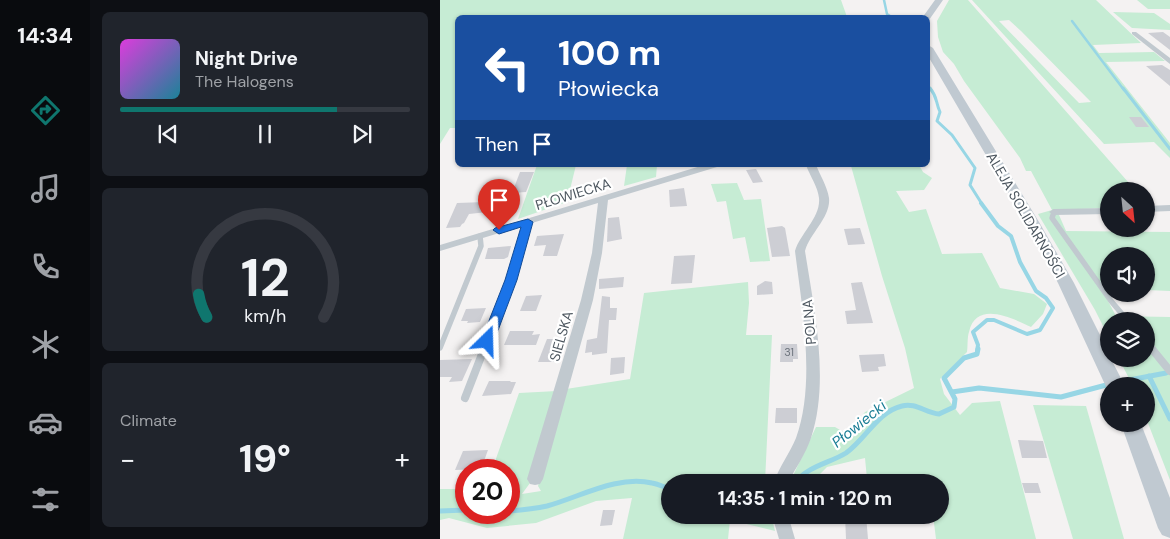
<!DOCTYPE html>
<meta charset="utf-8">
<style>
:root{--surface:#171b24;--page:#20242c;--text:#f1f3f6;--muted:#9ea1a6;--line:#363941;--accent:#0f766e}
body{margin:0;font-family:"DM Sans",sans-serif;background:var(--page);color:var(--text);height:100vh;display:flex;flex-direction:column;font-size:19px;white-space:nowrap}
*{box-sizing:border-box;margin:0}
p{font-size:16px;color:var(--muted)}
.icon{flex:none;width:28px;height:28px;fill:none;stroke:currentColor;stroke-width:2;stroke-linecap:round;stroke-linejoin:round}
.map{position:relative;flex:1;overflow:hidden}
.side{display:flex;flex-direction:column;gap:12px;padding:12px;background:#0d0f14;width:350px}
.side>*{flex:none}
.guide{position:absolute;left:15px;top:15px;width:475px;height:152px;border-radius:8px;box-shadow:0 1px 4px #0004;background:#1a4fa0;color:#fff;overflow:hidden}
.needle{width:32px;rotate:153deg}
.controls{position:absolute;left:660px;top:182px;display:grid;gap:10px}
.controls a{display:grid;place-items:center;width:55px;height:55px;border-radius:50%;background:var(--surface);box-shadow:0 1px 4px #0004;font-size:25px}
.speed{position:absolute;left:15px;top:459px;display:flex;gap:10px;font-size:25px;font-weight:700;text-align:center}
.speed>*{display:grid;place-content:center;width:65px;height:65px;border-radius:50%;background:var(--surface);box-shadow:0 1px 4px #0004;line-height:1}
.speed .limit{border:8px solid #d22;background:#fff;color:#111}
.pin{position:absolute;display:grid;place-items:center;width:42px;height:42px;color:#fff;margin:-51px -21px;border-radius:50% 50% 50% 0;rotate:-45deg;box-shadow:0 0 5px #0007}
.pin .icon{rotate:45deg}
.me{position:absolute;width:55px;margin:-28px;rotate:22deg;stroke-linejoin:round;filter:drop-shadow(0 0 4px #0008)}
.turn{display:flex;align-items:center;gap:18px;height:105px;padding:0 20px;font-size:22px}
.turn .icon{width:65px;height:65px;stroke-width:2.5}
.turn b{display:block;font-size:35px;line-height:42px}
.then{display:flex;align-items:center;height:48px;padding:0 20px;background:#0003;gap:10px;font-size:19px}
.big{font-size:38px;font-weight:700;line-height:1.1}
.side .tile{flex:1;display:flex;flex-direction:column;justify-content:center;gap:8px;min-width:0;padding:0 18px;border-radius:8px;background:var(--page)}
.side .dial{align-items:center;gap:0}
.dial svg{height:130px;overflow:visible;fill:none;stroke:var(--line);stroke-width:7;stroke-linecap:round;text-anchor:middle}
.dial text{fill:var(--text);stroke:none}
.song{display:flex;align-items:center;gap:15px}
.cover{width:60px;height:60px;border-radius:8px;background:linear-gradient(135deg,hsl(300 70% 55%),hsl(190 70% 35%))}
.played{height:5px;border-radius:2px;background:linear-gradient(90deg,var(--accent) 75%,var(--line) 75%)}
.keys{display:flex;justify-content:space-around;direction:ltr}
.heat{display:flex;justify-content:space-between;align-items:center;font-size:28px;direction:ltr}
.trip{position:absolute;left:221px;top:474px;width:288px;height:50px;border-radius:25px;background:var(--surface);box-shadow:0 1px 4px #0004;font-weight:700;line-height:50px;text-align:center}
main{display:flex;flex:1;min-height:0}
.tab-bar{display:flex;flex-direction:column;width:90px;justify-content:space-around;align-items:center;background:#090b0e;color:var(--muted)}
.tab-bar .icon{width:35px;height:35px}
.tab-bar .selected{color:var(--accent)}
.tab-bar b{font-size:22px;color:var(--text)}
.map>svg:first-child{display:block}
</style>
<main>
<nav class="tab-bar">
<b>14:34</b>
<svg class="icon selected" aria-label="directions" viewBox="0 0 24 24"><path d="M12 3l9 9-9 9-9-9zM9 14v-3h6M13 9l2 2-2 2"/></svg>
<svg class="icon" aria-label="music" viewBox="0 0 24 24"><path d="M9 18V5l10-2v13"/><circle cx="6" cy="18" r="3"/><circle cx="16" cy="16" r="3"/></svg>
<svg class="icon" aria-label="phone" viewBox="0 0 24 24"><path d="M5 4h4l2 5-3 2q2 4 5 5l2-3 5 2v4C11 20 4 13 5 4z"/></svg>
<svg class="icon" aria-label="climate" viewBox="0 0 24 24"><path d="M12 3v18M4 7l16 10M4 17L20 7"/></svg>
<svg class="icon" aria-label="car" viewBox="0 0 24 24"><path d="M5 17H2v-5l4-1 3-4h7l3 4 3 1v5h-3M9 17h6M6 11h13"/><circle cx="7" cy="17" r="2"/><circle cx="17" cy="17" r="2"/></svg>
<svg class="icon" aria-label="filters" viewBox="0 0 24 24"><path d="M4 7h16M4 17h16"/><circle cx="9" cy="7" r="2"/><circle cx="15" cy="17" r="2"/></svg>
</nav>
<section class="side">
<div class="tile">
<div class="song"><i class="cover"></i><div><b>Night Drive</b><p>The Halogens</p></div></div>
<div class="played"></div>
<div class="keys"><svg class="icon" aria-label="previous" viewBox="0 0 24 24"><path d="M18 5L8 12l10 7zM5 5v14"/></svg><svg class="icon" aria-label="pause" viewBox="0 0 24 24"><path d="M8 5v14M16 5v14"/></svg><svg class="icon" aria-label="next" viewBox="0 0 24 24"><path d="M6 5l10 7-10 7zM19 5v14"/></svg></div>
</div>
<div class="tile dial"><svg viewBox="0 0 100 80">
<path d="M14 69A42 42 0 1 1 86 69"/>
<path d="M14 69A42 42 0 0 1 9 55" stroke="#0f766e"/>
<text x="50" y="56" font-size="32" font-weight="700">12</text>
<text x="50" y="72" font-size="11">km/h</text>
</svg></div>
<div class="tile"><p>Climate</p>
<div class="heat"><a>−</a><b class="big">19°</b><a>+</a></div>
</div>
</section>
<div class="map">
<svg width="730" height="539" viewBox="0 0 730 539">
<rect width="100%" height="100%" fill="#f4f2f2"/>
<g fill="#c6ecd4" fill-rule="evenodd">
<path d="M0 0H401L407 17 18 18 17 125 16 128H10L0 144Z"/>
<path d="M509 0H528L696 191H669V208L613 210 619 215 626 231 730 232V291L706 290V256H669V288H661L676 316 730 317V480L706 418V386H693L679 359H706V321H669V338L655 310 598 214 612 210 591 171H586L580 158 524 81 514 64 503 52 498 37 497 21Z"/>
<path d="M532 0H656L701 43 653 45 659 53 714 52 725 61 666 62 730 143V158L714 142 664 144ZM569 20 581 31 651 102 639 103 559 21Z"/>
<path d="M697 0H730V9H708Z"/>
<path d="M673 12 714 13 730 24V30L692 28Z"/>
<path d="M97 165H136L127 202 78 219Z"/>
<path d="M187 165H217L216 177 184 186Z"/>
<path d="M414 165H479L483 172 492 178 484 190 456 191 469 212 486 209 502 254 542 253 560 288 594 294 607 304 603 314 591 327C572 318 536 300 529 332 527 338 528 346 527 352L500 379 504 394 520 415 532 403 560 401 596 539H496L493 515H500V482H489V478L427 479 425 458 387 467 372 482H350L376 427H395L407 434 425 412 474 388 465 348 442 276 411 166Z"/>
<path d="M297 183 304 200 321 199 330 261 310 262 305 237 293 239 286 201 277 202 271 184Z"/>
<path d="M308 282 309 303 306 335H332L325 482H230V515H331L335 531 290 520 288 539H183L192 498 156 501 96 523 47 528 9 518 0 520V489H26V512H69V470H52L79 393 117 391 90 483 82 494 101 491 98 486 126 389 190 379 204 293Z"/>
<path d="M593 405 646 406 684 539H633Z"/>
</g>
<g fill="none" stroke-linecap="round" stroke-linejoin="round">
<g stroke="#97d6e5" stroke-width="2.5">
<path d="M444 0 447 14 453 18"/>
<path d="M632 21 684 90"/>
<path d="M488 86 491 90"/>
</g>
<g stroke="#97d6e5" stroke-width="3">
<path d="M490 88C498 98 495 101 500 112L497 121 512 135 535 168 530 185 542 204"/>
<path d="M683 88 730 149"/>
</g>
<path stroke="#97d6e5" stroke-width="4" d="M537 351 538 345 533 332 547 320H554L587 334 600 330 613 308 606 298 596 291 580 262 571 236 558 226 541 203"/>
<g stroke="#97d6e5" stroke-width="5">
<path d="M709 376 730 419"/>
<path d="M679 382 726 373"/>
<path d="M512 392 539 388 621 397 670 384"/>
<path d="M356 482C368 466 390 463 406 453 426 439 437 412 462 406 475 402 486 413 499 414L514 407 515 399 504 378 524 358 537 354 538 349"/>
<path d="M0 511 26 510"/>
<path d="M69 511C82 510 94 509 107 506 140 497 177 475 212 483 218 484 224 487 230 489"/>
<path d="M305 515 333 520 344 515"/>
</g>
</g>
<g fill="#cdced4">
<path d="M723 32 730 37V50L708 33Z"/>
<path d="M722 65 730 70V86L706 66Z"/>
<path d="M689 117H701L709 127H696Z"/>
<path d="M316 169 323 182 313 183 306 170Z"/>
<path d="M80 172H94L86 192 72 193Z"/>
<path d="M244 188 247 206 230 207 229 190Z"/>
<path d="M66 189 57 211 29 214 24 223 22 224 20 227 6 228 17 203 45 202 50 190Z"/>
<path d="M179 217 182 239 167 242 168 218Z"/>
<path d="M342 226 345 228 350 256 332 257 327 228Z"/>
<path d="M420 228 425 244 408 245 404 229Z"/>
<path d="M124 234 117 256H103L106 245 94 246 97 236Z"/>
<path d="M71 246 68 257 64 259H45L48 248Z"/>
<path d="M255 255 252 283 231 284 234 256Z"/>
<path d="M184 277 183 287 159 289V279Z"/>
<path d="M325 281 332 282 333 294 317 295V286Z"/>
<path d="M422 282 433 323 407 324 405 311 416 310 411 283Z"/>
<path d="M102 295 96 311H80L86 296Z"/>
<path d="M162 296 170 297V308H177L176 320H169L167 353 152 355V352L145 353 147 340 157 338Z"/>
<path d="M46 308 40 322 27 323 28 321H21L26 309Z"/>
<path d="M70 331H94L92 335 100 334 96 345H64Z"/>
<path d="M107 339H124L116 362H98Z"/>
<path d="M341 344H357L358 359H353V362H340Z"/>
<path d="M444 354 446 366 438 367 439 371 422 372 419 355Z"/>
<path d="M185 357 184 373 170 375 171 358Z"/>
<path d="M32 359 22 381 9 382 12 377H0V360Z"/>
<path d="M49 381H71L70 382H76L71 394 42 396Z"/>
<path d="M336 408H357V423H335Z"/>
<path d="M578 440 603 441 607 458H582Z"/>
<path d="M48 450 41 469 15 470 23 451Z"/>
<path d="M582 483H598L601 493H585Z"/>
<path d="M163 510H175L172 525 160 526Z"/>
<path d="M405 515H426L428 539H406Z"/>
</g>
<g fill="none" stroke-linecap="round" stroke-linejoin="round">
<g stroke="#c1c9cf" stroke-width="5.5">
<path d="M614 212 612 218 671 301 688 321"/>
<path d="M706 342 713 351"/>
<path d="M0 348 41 246 40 236"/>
<path d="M43 351 71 280 88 222"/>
</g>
<g stroke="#c1c9cf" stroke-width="8">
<path d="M712 349 730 371"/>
<path d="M25 398 44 349"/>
</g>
<g fill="#c1c9cf" fill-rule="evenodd">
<path d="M692 32H696L730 58V64L692 34Z"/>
<path d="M264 165H279L277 167 168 200 162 253 153 300 103 479 100 484 95 485 90 484 87 479 141 300 152 253 158 203 0 251V245Z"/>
<path d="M366 165H376C380 175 387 186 389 198 391 217 370 233 365 251 374 309 390 381 371 438 366 453 356 468 348 482H334C339 467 350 453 356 438 376 383 362 308 355 251 360 234 381 217 379 198 378 187 370 176 366 165Z"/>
<path d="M730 205V211L706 212V206Z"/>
<path d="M669 208V214L614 215 609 212 614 209Z"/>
<path d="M332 515H348L355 539H339Z"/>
</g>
<g fill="#c0c9d1" fill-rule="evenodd">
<path d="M495 0H503L489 20H488V18H482Z"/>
<path d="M488 45 493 48 599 222 634 283 669 353V359H671L685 386H669L668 391 618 283 585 222 488 56Z"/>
<path d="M681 424H701L730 498V538L722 535 718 528Z"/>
</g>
</g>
<path fill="#1a73e8" stroke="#114b97" d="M88 219 93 222 77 280 54 341 52 344H43L41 341 65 280 81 227 59 234 53 230 55 228Z"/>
<g text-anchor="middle" stroke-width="4.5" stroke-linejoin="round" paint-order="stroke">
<g font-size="11" fill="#6c737c">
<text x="349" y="356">31</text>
</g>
<g font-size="14" fill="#4b555e" stroke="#fff">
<text transform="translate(133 194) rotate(-17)" y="5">PŁOWIECKA</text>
<text transform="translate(586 215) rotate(60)" y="5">ALEJA SOLIDARNOŚCI</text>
<text transform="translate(369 322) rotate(-95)" y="5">POLNA</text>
<text transform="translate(121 336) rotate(-74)" y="5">SIELSKA</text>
</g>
<g font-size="15" font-style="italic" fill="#197c94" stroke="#fff">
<text transform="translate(419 424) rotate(-39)" y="5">Płowiecki</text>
</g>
</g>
</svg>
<div class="controls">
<a><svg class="needle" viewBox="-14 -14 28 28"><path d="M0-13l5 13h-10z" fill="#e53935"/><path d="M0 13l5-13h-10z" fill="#9ea1a6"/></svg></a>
<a><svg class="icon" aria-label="sound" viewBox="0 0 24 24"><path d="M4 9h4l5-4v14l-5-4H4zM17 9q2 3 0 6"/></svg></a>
<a><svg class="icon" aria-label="layers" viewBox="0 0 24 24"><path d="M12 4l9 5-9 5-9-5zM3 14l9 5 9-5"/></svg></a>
<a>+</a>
</div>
<div class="speed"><div class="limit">20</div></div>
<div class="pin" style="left:59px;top:230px;background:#d93025"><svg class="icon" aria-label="arrive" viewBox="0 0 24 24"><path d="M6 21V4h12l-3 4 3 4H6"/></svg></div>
<svg class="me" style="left:47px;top:341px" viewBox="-20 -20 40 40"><path d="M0-17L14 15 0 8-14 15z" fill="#1a73e8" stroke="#fff" stroke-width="4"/></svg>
<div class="trip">14:35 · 1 min · 120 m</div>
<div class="guide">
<div class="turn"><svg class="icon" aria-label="left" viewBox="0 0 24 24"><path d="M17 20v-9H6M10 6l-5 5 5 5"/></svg><div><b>100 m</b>Płowiecka</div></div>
<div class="then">Then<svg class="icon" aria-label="arrive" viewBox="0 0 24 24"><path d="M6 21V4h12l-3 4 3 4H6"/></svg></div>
</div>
</div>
</main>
